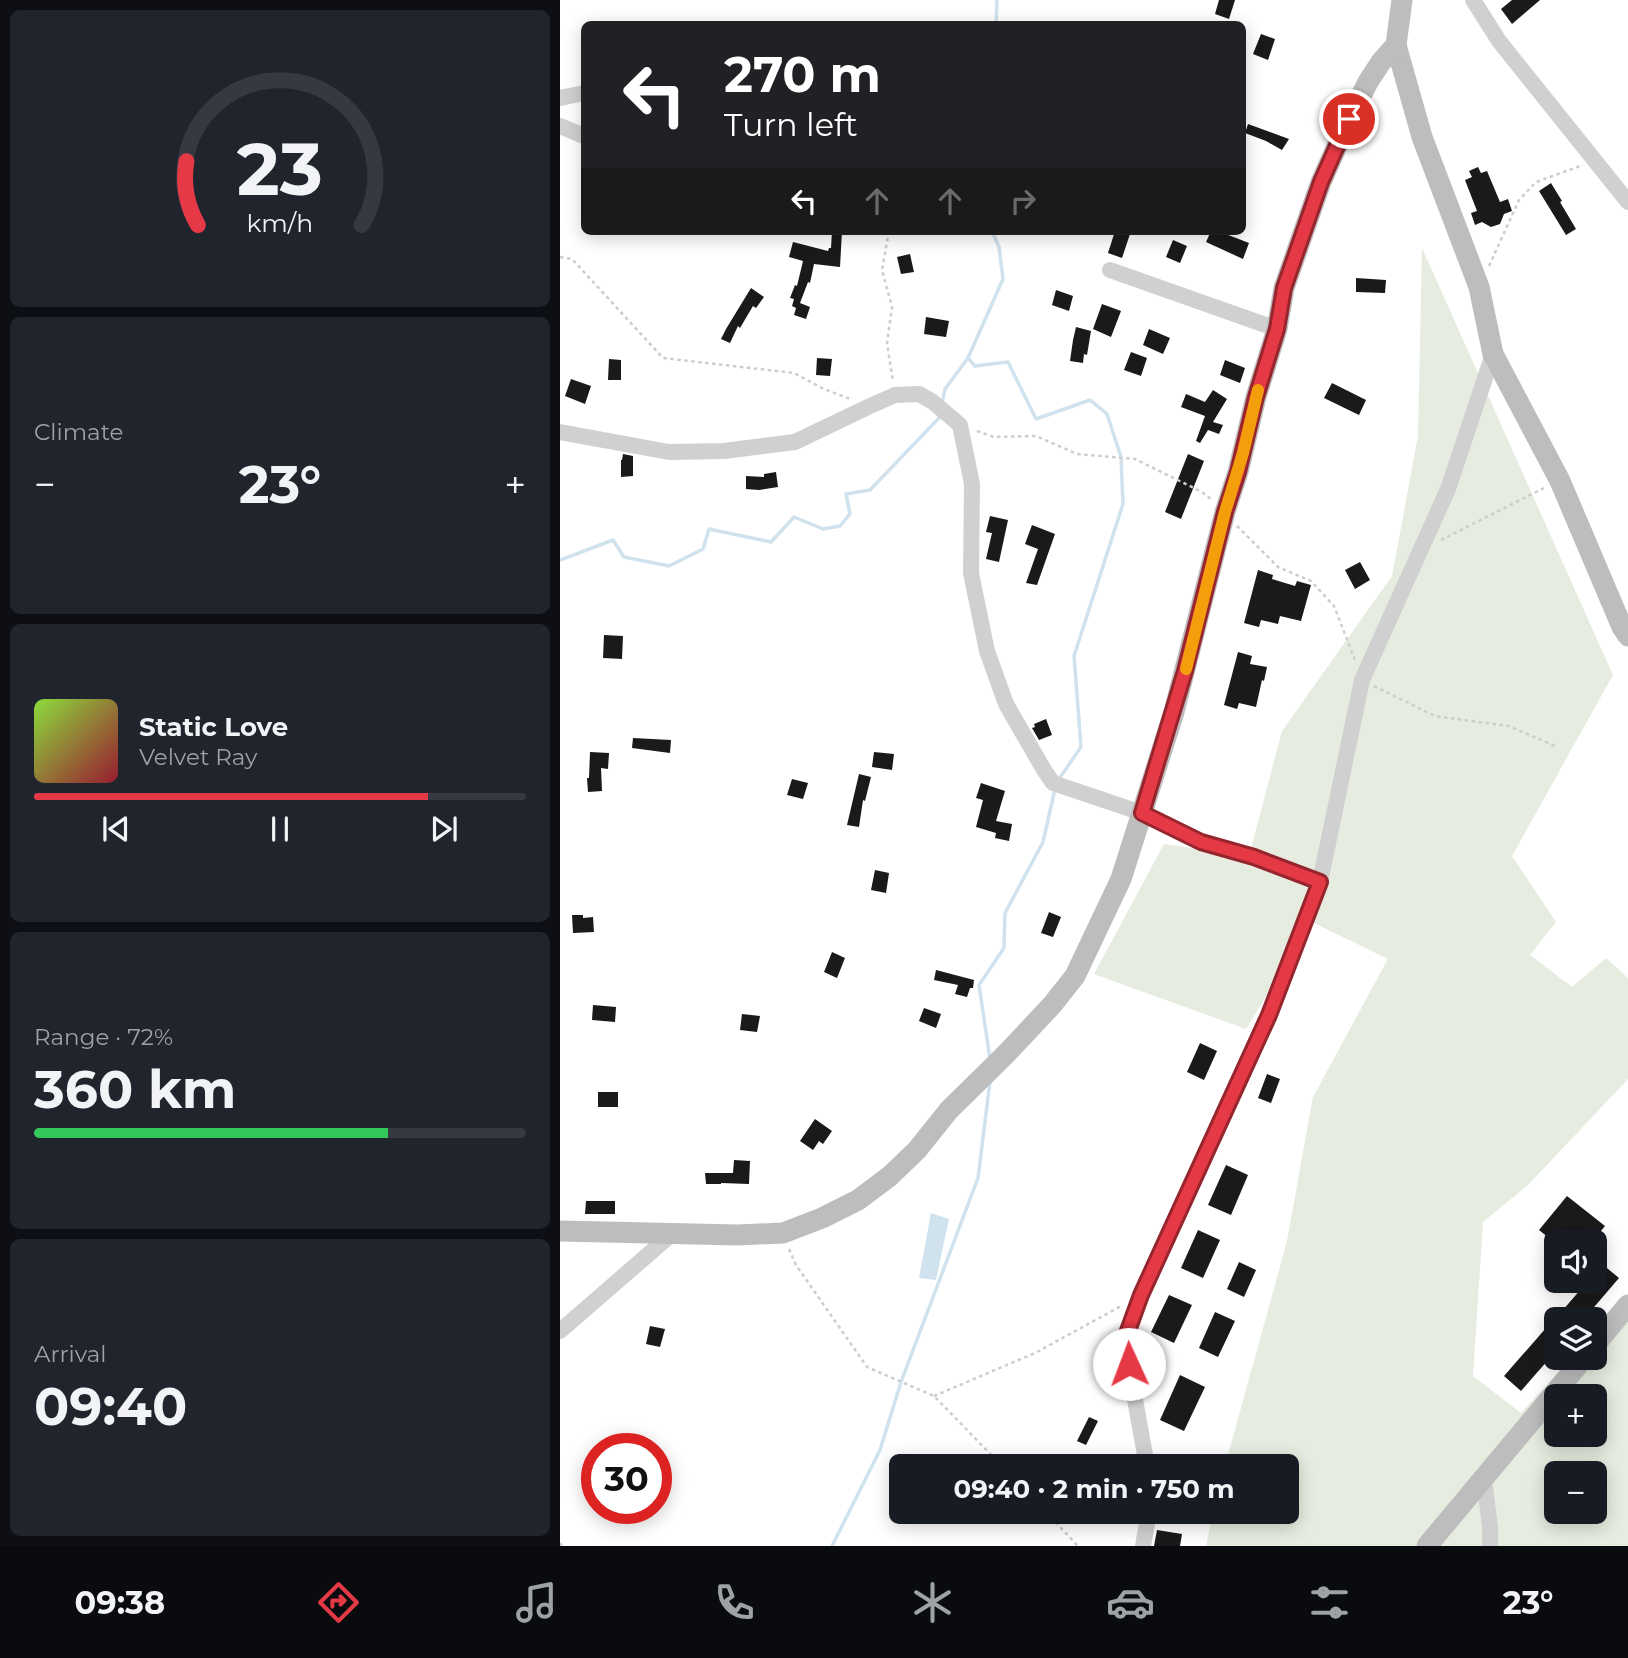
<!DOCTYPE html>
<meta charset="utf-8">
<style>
:root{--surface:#171b24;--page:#20242c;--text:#f1f3f6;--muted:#9ea1a6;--line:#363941;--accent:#e63946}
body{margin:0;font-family:Montserrat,sans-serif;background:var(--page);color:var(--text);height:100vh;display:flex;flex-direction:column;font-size:26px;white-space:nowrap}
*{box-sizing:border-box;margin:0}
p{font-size:23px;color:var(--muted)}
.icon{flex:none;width:38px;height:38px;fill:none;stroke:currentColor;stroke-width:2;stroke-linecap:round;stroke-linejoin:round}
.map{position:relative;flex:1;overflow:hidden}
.panel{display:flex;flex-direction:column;gap:10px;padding:10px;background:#0d0f14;width:560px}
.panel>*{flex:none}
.banner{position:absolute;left:21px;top:21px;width:665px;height:214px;border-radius:10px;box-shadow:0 4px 18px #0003;background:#202124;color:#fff;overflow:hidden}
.tools{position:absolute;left:984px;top:1230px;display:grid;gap:14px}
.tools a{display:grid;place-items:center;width:63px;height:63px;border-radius:10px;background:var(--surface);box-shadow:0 4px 18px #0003;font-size:35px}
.speed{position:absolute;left:21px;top:1433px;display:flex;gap:14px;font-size:35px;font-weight:700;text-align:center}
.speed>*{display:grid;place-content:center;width:91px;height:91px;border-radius:50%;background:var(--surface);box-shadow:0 4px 18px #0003;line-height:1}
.speed .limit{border:10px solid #d22;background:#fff;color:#111}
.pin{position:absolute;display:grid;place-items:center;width:60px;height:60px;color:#fff;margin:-30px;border:4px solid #fff;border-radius:50%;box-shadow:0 2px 7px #0007}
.me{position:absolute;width:77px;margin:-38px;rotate:358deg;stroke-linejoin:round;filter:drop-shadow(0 0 5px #0008)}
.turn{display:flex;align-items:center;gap:24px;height:147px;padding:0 28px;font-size:32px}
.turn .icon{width:91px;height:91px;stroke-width:2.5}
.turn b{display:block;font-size:49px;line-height:60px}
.lanes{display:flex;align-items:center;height:66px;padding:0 28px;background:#0003;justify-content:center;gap:35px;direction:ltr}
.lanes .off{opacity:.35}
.big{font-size:52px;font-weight:700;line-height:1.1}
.panel .card{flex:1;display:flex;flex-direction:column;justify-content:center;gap:10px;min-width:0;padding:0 24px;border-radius:10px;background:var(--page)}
.panel .dial{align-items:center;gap:0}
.dial svg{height:182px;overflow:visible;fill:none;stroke:var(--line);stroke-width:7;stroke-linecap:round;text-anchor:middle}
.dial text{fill:var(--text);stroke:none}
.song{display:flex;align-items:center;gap:21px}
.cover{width:84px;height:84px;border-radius:10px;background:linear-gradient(135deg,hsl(90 70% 55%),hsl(350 70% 35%))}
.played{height:7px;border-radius:4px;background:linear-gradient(90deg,var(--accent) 80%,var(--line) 80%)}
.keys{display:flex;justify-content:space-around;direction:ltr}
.heat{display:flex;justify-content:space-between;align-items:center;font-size:38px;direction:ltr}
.charge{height:10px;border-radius:5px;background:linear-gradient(90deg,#34c759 72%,var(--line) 0)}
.trip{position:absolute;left:329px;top:1454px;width:410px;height:70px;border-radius:10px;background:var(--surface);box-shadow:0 4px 18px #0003;font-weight:700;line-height:70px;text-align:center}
.menu{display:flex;height:112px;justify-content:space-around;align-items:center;background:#090b0e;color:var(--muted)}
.menu .icon{width:49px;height:49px}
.menu .on{color:var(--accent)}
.menu b{font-size:32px;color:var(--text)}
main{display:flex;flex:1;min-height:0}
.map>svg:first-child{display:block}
</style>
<main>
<section class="panel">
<div class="card dial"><svg viewBox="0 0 100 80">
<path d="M14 69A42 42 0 1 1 86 69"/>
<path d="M14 69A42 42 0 0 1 9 41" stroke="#e63946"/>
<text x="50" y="56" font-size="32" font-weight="700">23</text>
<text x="50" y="72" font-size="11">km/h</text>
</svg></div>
<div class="card"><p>Climate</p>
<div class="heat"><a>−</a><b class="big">23°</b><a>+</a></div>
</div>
<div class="card">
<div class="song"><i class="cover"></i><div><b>Static Love</b><p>Velvet Ray</p></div></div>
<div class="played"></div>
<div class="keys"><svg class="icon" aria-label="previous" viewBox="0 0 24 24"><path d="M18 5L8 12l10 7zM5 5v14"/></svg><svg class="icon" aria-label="pause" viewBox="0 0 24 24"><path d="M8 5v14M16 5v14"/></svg><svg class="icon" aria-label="next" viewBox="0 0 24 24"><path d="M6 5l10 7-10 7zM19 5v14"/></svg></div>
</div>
<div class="card"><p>Range · 72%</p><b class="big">360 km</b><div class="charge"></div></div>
<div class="card"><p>Arrival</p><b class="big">09:40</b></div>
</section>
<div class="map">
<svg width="1068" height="1546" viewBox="0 0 1068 1546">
<rect width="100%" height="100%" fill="#fff"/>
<path fill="#e6ecdf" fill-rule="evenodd" d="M862 248 1053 675 952 856 996 922 970 955 1012 987 1046 958 1068 978V1079L968 1185 923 1222 913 1376 961 1413 1011 1358H1034V1332L1068 1295V1546H646L653 1512H726V1466H665L727 1241 753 1097 828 959 752 922 686 1029 534 974 604 844 689 856 722 731 832 576 858 436ZM996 1396H1034V1435H996ZM996 1474H1034V1512H996Z"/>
<path fill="#cfe2ee" d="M371 1213 389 1219 376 1280 359 1278Z"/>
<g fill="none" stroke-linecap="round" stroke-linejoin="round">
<g stroke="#cfe2ee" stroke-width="3.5">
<path d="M436 24 437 0"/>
<path d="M408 358 415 366 448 362 476 419 530 400 547 414 561 457 563 504 514 656 521 747 499 779"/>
<path d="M382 403 385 389 408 358 443 279 439 247 432 231"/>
<path d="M0 560 53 540 64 557 109 566 143 549 149 529 211 542 234 517 263 529 280 526 290 514 286 494 310 490 379 418V414"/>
<path d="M430 1059 419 985 444 948 445 913 483 842 495 789"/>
<path d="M272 1546 320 1450 341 1382 418 1178 430 1081"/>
</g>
</g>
<g fill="#1a1a1a">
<path d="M659 0H675L669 19 655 14Z"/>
<path d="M952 0H980L952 24 941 9Z"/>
<path d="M701 34 715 39 708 60 693 54Z"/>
<path d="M688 124 729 139 722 150 706 141 685 133Z"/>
<path d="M918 167 921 173 927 171 940 202 948 199 952 211 944 214 940 224 931 227 922 222 915 225 911 213 917 211 905 180 912 177 909 171Z"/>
<path d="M991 183 1002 201 1000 202 1016 229 1006 235 979 191Z"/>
<path d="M272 231H282L280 267 254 264 250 283 248 282 240 303 250 307 246 319 234 315 236 308 232 306 234 299 230 298 235 285 237 286 243 261 229 257 233 242 268 251 269 248H271Z"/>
<path d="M555 231 570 234 562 258 548 253Z"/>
<path d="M651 231H658L689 243 683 259 646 242Z"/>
<path d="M613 240 627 246 620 263 606 257Z"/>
<path d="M350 254 354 272 341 274 337 257Z"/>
<path d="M796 278 826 280 825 293 796 292Z"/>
<path d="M191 288 204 297 196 308 193 306 180 328 178 326 170 343 161 339 166 329Z"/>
<path d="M496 290 513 296 509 311 492 305Z"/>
<path d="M542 304 561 311 551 337 533 329Z"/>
<path d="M366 317 389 321 386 337 364 334Z"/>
<path d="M516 327 531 331 527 355 524 354 523 363 510 361 513 340Z"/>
<path d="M589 329 610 338 603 354 583 345Z"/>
<path d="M571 352 587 358 581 376 564 370Z"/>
<path d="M257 358 272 359 270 376 256 375Z"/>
<path d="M49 359 61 360V380H48Z"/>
<path d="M665 360 685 368 680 383 660 375Z"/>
<path d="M11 379 31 386 25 404 5 396Z"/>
<path d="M772 383 806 400 799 415 764 398Z"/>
<path d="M653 390 667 399 653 422 663 425 659 434 648 430 640 443 636 441 645 416 621 407 626 394 645 402Z"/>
<path d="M63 454 73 456V476L61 477V460H62Z"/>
<path d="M628 454 644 461 621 519 605 512Z"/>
<path d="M216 472 218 487 199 490 186 489V476L204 477V474Z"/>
<path d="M430 516 448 520 439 562 426 559 432 533 426 532Z"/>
<path d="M472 525 495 534 477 585 466 583 478 549 465 544Z"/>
<path d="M800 562 810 580 795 589 785 570Z"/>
<path d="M698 570 713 575 712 579 735 586 737 581 751 585 741 621 720 616 718 624 701 620 699 627 684 623Z"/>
<path d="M44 635 63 636 62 659 43 658Z"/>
<path d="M678 652 692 656 690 664 707 667 704 681 702 680 696 707 679 703 677 709 664 705Z"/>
<path d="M486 719 492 735 479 740 472 728 475 727 474 724Z"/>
<path d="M73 738 111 740 110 753 72 748Z"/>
<path d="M30 752 49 753 48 769 41 768 42 791 28 792 27 778H29Z"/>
<path d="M314 752 334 754 332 770 312 767Z"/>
<path d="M299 774 311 777 305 801 303 800 299 827 287 825Z"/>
<path d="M232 779 248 783 243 799 227 795Z"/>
<path d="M421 783 445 791 436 821 452 824 449 841 435 838 436 833 416 827 423 800 416 798Z"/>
<path d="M315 870 329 873 326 893 311 890Z"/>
<path d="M489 912 501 917 493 937 481 933Z"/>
<path d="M12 915H23V918L33 917 34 932 13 933Z"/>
<path d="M272 952 285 958 277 978 264 972Z"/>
<path d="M376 970 414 980 413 988H410L407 997 395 994 398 985 374 980Z"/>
<path d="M33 1005 56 1007 55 1022 32 1020Z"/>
<path d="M364 1008 381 1014 376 1028 359 1021Z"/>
<path d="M182 1014 200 1016 197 1032 180 1030Z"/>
<path d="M640 1043 657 1051 644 1080 627 1072Z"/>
<path d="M707 1074 720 1079 711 1103 698 1098Z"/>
<rect x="38" y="1092" width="20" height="15"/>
<path d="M255 1119 272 1131 263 1144 259 1141 253 1150 240 1141Z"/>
<path d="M174 1160 190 1161 189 1184 161 1183V1184H146L145 1173H173Z"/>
<path d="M666 1165 688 1175 671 1215 648 1205Z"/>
<path d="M1007 1196 1045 1226 1032 1242H994L979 1230Z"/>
<path d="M26 1201H55V1214H25Z"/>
<path d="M638 1230 660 1240 643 1278 621 1268Z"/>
<path d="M679 1262 696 1270 684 1297 667 1289Z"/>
<path d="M1042 1264 1059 1278 1023 1320H1012L1002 1311 1028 1281H1034V1273Z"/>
<path d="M609 1295 632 1305 614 1343 591 1332Z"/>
<path d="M655 1312 675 1321 658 1357 639 1348Z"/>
<path d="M90 1326 105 1329 100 1347 86 1344Z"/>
<path d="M986 1328 996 1337V1351L961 1391 944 1376Z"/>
<path d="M620 1375 645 1387 624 1431 600 1420Z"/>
<path d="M529 1417 538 1421 526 1445 517 1441Z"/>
<path d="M597 1530 622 1534 620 1546H594Z"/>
</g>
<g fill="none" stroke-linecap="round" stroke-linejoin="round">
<g stroke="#cdcdcd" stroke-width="2.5" stroke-dasharray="3.5 3.5" stroke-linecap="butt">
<path d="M329 231 322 270 332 307 327 343 333 382"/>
<path d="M0 257 12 259 103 358 234 373 264 389 290 399"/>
<path d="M929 266 959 200 976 182 1023 165"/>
<path d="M417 431 434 437 476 436 517 454 575 459 642 492 653 501"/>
<path d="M677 526 718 567 751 581 774 606 795 660"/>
<path d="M881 540 984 488"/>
<path d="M814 686 875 716 949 726 995 746"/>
<path d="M229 1249 236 1265 307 1367 374 1396 442 1466"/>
<path d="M374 1396 475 1353 563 1305"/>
<path d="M486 1512 518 1546"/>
<path d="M0 1543 2 1546"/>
</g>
<g stroke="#d0d0d0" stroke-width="16">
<path d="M913 0 939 41 1068 202"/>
<path d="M0 98 24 93"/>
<path d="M0 126 24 136"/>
<path d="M550 270 717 329"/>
<path d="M0 432 109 452 164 451 235 442 310 406 335 395 359 394 373 402 400 425 412 484 411 573 427 651 446 704 484 770 493 783 582 813 641 842 694 857 760 882"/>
<path d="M0 1331 113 1233"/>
<path d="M587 1466 564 1339 581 1295 709 1015 760 882 802 680 888 489 933 354"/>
<path d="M924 1479 930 1527V1546"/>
<path d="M583 1546 589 1512"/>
</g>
<g stroke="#bdbdbd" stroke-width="21">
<path d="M836 45 862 137 919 287 933 354 1000 481 1062 627 1068 636"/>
<path d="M0 1231 178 1235 223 1233 262 1218 298 1200 330 1176 357 1150 389 1110 446 1054 492 1005 515 976 561 879 614 712 665 512 678 472 696 397 717 329 724 288 761 182 789 119 808 82 821 62 836 45 842 0"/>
<path d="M1034 1346 1068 1305"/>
<path d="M867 1546 1024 1358"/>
</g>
</g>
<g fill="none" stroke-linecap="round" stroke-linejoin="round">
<g stroke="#96252e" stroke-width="18">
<path id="route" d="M569 1364 565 1339 581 1295 709 1015 760 882 694 857 641 842 582 813 625 671 665 512 678 472 696 397 717 329 724 288 761 182 789 119"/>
</g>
<use href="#route" stroke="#e63946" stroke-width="12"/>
<path stroke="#f59e0b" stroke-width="12" d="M626 669 665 512 683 453 698 390"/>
</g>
</svg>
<div class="tools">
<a><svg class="icon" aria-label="sound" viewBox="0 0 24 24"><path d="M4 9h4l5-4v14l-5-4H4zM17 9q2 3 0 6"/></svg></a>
<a><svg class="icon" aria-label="layers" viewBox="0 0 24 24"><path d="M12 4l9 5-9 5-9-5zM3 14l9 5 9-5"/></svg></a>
<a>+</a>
<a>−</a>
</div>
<div class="speed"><div class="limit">30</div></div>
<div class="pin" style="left:789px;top:119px;background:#d93025"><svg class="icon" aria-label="arrive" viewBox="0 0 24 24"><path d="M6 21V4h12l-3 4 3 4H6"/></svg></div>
<svg class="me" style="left:569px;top:1364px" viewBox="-20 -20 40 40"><circle r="19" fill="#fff"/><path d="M0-13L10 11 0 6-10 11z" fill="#e63946"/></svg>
<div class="trip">09:40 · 2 min · 750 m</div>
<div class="banner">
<div class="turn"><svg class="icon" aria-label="left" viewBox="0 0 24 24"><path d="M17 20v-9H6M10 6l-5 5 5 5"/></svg><div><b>270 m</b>Turn left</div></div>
<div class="lanes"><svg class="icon" aria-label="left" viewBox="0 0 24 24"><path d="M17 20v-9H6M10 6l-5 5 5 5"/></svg><svg class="icon off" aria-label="ahead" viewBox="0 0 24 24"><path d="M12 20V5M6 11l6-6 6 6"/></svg><svg class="icon off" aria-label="ahead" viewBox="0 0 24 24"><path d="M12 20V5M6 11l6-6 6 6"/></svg><svg class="icon off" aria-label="right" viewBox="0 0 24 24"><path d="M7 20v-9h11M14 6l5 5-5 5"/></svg></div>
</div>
</div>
</main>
<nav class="menu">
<b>09:38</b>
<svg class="icon on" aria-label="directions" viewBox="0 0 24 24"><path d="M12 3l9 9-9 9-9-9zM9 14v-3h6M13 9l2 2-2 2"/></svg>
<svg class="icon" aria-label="music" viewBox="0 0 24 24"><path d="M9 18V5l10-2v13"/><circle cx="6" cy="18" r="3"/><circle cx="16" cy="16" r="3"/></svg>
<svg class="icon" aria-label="phone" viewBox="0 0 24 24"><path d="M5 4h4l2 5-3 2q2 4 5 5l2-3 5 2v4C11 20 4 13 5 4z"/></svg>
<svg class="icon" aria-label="climate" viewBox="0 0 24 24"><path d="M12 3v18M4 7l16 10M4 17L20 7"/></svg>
<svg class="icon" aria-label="car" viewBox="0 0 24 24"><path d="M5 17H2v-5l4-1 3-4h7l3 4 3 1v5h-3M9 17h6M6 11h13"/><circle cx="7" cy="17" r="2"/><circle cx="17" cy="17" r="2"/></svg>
<svg class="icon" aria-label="filters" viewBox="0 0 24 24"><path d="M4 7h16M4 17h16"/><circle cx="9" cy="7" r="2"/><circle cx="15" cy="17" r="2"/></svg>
<b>23°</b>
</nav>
